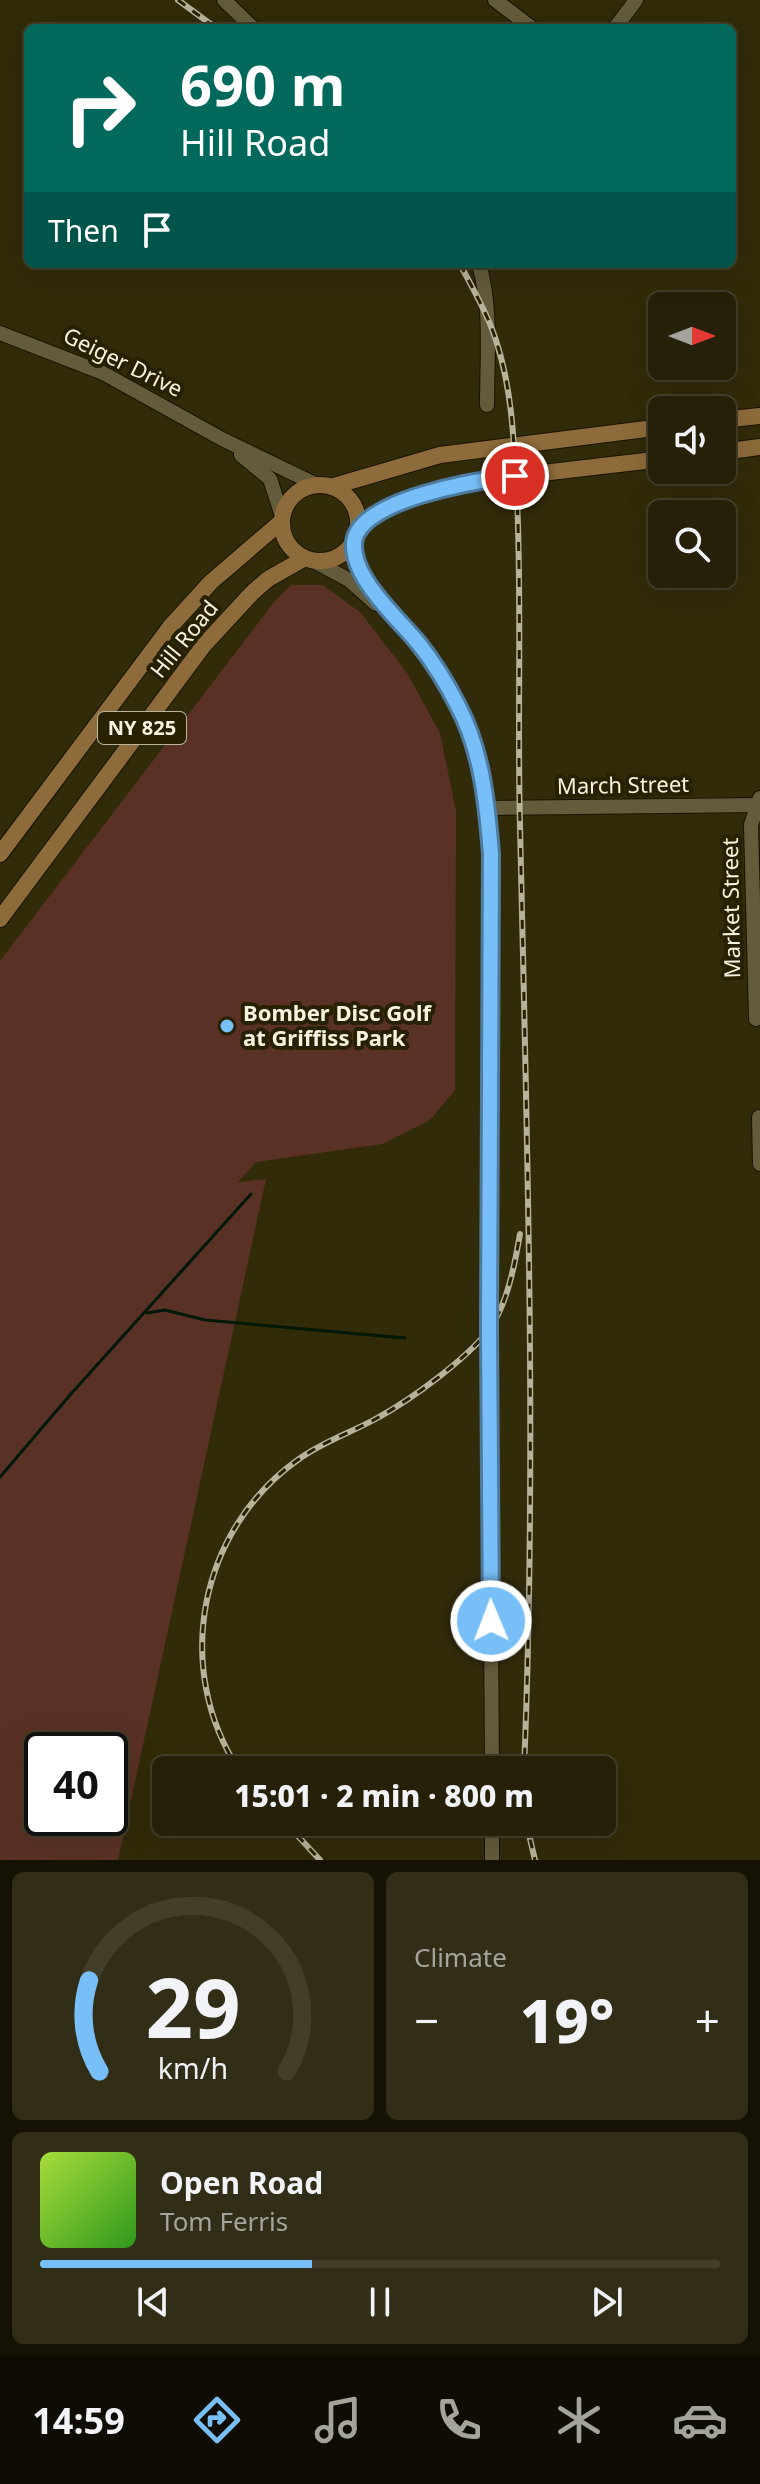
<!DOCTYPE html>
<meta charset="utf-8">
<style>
:root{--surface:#262008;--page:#322d16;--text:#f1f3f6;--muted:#a4a39c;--line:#423e29;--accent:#78bff7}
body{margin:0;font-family:"Noto Sans",sans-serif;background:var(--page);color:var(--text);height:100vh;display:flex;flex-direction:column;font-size:30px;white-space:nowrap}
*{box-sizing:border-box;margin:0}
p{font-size:26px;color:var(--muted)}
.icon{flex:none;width:44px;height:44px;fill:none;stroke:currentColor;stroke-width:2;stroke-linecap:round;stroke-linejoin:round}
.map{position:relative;height:1860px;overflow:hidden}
.side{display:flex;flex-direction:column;gap:12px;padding:12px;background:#151204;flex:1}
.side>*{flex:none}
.guide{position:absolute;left:24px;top:24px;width:712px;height:244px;border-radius:12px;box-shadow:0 8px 32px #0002,0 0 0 2px var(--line);background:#00695c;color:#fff;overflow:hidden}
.needle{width:52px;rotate:90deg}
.fabs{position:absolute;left:648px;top:292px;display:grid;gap:16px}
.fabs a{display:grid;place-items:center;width:88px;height:88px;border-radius:12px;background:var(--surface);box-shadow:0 8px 32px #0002,0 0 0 2px var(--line);font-size:40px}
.speed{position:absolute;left:24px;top:1732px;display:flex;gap:16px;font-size:40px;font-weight:700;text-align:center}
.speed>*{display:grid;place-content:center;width:104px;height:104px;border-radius:50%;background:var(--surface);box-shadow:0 8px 32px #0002,0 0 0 2px var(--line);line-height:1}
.speed .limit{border:4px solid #111;border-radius:12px;background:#fff;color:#111}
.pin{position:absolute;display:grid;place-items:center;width:68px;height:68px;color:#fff;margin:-34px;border:4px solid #fff;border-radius:50%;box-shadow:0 2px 8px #0007}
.me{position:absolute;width:88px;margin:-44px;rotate:359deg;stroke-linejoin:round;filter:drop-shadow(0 0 6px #0008)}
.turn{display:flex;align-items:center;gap:28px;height:168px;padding:0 24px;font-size:36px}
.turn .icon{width:104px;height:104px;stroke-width:2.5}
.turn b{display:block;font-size:56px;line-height:68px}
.then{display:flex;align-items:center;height:76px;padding:0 24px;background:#0003;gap:16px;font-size:30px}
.big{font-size:60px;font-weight:800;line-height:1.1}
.side .tile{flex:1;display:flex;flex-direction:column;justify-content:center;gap:12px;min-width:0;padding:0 28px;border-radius:12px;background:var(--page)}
.side .dial{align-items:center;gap:0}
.dial svg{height:208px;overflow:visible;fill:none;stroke:var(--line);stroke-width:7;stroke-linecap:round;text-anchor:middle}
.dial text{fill:var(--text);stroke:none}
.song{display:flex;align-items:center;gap:24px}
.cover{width:96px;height:96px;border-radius:12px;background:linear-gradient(135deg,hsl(80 70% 55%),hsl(110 70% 35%))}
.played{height:8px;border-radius:4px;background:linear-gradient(90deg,var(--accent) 40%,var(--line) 40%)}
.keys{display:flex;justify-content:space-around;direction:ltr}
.heat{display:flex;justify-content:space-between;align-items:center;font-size:44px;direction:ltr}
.side .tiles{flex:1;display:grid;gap:12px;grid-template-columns:1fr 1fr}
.tile:last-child{grid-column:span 2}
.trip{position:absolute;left:152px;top:1756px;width:464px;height:80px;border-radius:12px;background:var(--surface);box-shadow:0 8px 32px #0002,0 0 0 2px var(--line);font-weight:800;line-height:80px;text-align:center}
.tabs{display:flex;height:128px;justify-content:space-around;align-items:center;background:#0f0d03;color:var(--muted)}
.tabs .icon{width:56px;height:56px}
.tabs .selected{color:var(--accent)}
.tabs b{font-size:36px;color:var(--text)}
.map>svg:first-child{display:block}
</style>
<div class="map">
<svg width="760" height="1860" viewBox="0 0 760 1860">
<rect width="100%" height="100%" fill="#322b0a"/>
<path fill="#5a3225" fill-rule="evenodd" d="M291 585H323L361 613 407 673 440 733 456 811 455 1090 430 1120 382 1144 256 1162 238 1182 266 1179 118 1860H0V961L275 601ZM42 1750H110V1818H42Z"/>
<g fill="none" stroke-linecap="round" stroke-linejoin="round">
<g stroke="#001807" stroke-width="3">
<path d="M147 1313 165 1310 205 1320 405 1338"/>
<path d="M0 1477 70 1395 251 1194"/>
</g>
<g stroke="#181300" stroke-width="16">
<g id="minor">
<path d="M224 0 253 28"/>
<path d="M495 0 532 28"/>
<path d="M615 28 636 0"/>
<path d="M479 264C492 309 487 358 487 405"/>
<path d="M0 333 103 373 222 439 315 484"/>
<path d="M241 455 270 479 282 516"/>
<path d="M354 542C359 594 412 632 440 673 476 727 486 791 491 854L489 1330 492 1770"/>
<path d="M314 561 349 580 376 604"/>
<path d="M487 808 760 805"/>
<path d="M756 1019 751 825 760 798"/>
<path d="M759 1117 760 1164"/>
<path d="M492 1822V1860"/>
</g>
</g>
<g stroke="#181300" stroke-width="18">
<g id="major">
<path d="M722 420 760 416"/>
<path d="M722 452 760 447"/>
<circle cx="320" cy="523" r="38"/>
<path d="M334 486 440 455 662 427"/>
<path d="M358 530 377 513 394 504 442 489 482 480 662 459"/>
<path d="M0 854 170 627 211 582 282 521"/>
<path d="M0 919 204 645 252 593 268 579 305 558"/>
</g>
</g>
<use href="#minor" stroke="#635b3b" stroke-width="14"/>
<use href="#major" stroke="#8d6b3a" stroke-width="16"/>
<g stroke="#b7b39b" stroke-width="6">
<g id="rail">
<path d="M178 0 216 28"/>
<path d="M460 264C474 291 490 318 498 347 513 396 514 447 517 498 522 607 517 716 520 825 527 1140 537 1455 524 1770"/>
<path d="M239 1770C172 1668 199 1529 299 1459 324 1441 353 1432 379 1417 412 1399 465 1360 488 1331 507 1307 515 1263 520 1234"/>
<path d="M285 1822 320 1860"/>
<path d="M526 1822 535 1860"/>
</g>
</g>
<use href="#rail" stroke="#282101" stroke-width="3" stroke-dasharray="9" stroke-linecap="butt"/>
</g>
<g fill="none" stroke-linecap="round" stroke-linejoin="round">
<g stroke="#4e7ca1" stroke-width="20">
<path id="route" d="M491 1621 489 1330 491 854C487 804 482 751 458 706 447 684 434 663 419 644 398 618 352 579 354 543 357 499 480 480 515 476"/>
</g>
<use href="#route" stroke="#78bff7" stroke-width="14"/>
</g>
<circle fill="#78bff7" stroke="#282101" stroke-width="3" cx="227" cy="1026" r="8"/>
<g text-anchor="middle" stroke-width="8" stroke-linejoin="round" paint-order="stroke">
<rect fill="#282101" stroke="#b8b49d" stroke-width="2" x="98" y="712" width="88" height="32" rx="6"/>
<g font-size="20" font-weight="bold" fill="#f6f3e0">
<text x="142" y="735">NY 825</text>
</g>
<g font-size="22" fill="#f6f3e0" stroke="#282101">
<text transform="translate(123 362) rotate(26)" y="8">Geiger Drive</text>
<text transform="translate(184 639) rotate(-51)" y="8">Hill Road</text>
<text transform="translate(623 785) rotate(-1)" y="8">March Street</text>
<text transform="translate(731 908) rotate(-91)" y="8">Market Street</text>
</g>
<g font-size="22" font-weight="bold" fill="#f6f3e0" stroke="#282101" text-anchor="start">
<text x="243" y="1021">Bomber Disc Golf<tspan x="243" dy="25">at Griffiss Park</tspan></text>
</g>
</g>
</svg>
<div class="fabs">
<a><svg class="needle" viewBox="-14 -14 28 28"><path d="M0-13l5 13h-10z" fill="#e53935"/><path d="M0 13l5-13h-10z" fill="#a4a39c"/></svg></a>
<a><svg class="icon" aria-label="sound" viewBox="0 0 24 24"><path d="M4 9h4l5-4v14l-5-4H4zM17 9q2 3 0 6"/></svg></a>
<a><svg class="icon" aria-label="search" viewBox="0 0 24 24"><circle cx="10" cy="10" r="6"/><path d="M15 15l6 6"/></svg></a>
</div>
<div class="speed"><div class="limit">40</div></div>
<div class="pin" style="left:515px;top:476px;background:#d93025"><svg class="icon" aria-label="arrive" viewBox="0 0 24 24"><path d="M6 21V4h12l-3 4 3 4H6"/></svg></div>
<svg class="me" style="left:491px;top:1621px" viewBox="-20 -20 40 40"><circle r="17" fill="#78bff7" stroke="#fff" stroke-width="3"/><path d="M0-11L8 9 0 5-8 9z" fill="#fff"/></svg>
<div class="trip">15:01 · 2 min · 800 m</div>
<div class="guide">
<div class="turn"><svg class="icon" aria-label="right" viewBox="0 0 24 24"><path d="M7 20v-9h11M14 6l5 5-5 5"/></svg><div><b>690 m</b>Hill Road</div></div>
<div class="then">Then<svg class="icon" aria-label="arrive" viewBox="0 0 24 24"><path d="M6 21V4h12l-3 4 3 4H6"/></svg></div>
</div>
</div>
<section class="side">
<div class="tiles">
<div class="tile dial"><svg viewBox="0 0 100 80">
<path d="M14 69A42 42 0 1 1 86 69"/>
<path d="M14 69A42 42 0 0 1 10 34" stroke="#78bff7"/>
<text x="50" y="56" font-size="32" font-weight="700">29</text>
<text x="50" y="72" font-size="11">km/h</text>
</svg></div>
<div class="tile"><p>Climate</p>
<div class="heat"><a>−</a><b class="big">19°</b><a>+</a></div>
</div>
<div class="tile">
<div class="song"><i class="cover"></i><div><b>Open Road</b><p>Tom Ferris</p></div></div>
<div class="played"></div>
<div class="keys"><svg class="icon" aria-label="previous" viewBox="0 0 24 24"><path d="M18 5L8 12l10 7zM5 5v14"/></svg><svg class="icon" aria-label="pause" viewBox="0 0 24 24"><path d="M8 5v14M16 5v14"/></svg><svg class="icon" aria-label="next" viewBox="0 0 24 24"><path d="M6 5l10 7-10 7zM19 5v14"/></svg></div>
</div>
</div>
</section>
<nav class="tabs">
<b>14:59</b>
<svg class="icon selected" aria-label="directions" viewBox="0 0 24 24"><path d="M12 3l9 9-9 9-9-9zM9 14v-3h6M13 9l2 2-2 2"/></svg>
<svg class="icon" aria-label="music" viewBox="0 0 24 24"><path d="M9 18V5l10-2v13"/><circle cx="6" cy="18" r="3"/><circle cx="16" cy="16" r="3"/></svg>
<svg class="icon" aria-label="phone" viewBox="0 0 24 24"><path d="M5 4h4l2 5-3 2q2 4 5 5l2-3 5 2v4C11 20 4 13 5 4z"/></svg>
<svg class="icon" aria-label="climate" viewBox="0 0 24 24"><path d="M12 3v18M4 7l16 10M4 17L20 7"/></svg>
<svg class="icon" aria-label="car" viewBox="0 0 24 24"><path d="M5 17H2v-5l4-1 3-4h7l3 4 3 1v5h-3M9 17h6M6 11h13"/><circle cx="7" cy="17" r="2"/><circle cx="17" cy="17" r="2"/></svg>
</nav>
